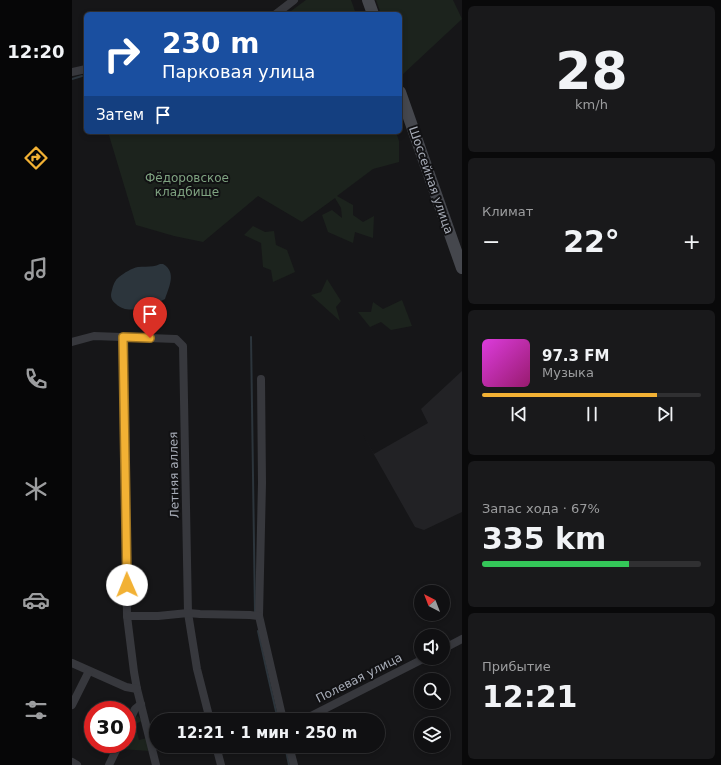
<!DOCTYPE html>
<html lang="ru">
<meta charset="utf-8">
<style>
:root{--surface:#101012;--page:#19191b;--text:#f1f3f6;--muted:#9c9d9f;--line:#303032;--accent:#f2b134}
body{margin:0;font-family:"DejaVu Sans",sans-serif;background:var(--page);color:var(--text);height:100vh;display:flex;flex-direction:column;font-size:15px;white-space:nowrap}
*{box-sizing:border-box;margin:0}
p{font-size:13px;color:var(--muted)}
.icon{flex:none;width:22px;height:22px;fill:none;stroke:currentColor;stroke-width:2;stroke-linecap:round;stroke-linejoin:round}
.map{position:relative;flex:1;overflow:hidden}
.side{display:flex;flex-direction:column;gap:6px;padding:6px;background:#09090a;width:259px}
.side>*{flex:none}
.banner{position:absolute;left:12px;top:12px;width:318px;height:122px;border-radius:6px;box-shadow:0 2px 6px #0003,0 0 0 1px var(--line);background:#1a4fa0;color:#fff;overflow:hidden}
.needle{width:26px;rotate:318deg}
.tools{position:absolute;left:342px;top:585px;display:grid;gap:8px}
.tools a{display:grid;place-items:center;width:36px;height:36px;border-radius:50%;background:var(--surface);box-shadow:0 2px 6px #0003,0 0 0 1px var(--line);font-size:20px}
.speed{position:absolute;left:12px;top:701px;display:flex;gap:8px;font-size:20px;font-weight:700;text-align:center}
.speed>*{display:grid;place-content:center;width:52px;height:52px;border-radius:50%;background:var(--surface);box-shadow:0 2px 6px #0003,0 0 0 1px var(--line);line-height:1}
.speed .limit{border:6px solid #d22;background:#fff;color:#111}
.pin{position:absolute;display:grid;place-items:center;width:34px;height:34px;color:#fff;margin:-41px -17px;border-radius:50% 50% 50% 0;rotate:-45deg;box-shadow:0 0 4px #0007}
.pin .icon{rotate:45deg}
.me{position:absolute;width:44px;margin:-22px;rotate:359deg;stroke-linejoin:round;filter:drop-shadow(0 0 3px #0008)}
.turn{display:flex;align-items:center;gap:14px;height:84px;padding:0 12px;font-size:18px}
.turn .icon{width:52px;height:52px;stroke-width:2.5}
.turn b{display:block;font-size:28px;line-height:34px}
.then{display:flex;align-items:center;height:38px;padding:0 12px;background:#0003;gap:8px;font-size:15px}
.big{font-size:30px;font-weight:700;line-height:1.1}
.side .widget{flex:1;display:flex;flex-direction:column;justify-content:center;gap:6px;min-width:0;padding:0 14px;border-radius:6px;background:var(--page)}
.side .dial{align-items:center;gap:0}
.dial b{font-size:52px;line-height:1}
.song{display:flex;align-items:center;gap:12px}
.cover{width:48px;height:48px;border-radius:6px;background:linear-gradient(135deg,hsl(300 70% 55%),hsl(320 70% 35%))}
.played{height:4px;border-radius:2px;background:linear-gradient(90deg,var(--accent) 80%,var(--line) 80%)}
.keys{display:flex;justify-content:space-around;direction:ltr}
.heat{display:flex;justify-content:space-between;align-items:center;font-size:22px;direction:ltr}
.charge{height:6px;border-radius:3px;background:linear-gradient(90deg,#34c759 67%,var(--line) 0)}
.trip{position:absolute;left:77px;top:713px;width:236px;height:40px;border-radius:20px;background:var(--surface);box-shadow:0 2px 6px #0003,0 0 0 1px var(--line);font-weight:700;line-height:40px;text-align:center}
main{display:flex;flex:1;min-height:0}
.menu{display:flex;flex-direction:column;width:72px;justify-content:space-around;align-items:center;background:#060607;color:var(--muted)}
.menu .icon{width:28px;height:28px}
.menu .current{color:var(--accent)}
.menu b{font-size:18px;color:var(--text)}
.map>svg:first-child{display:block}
</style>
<main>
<nav class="menu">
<b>12:20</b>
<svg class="icon current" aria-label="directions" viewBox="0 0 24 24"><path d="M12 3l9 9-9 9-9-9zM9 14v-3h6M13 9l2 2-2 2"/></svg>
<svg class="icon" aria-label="music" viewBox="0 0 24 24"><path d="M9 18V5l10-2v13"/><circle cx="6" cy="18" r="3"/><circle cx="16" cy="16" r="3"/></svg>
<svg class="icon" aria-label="phone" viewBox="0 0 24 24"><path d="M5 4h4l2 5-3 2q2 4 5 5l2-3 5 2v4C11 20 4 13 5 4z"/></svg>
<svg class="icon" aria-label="climate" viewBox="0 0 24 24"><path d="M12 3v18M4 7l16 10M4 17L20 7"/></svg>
<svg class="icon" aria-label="car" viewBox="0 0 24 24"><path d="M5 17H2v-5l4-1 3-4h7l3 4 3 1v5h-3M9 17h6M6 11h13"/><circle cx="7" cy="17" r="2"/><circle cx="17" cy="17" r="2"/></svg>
<svg class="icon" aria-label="filters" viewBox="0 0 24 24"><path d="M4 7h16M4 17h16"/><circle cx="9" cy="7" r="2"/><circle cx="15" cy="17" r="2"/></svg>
</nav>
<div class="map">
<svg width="390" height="765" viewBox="0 0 390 765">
<rect width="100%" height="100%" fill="#161618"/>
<path fill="#222225" d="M390 371V512L352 530 343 527 291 435 302 454 356 423 349 409Z"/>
<g fill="#1c231d">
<path d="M234 0H279L284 14H215Z"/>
<path d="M304 0H381L390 19 330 75 328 71V14H309Z"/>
<path d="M36 132H324L327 141V162L301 169 265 196 281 205V215L291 222 302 216 301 238 283 232 281 243 256 232 250 215 260 210 270 218 269 208 263 198 230 222 186 196 131 242 102 236 64 225Z"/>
<path d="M181 226 193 232 202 231 204 245 215 250 223 272 201 282 199 270 191 267 189 243 172 235Z"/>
<path d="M255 279 269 301 264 307 268 321 239 295 249 292Z"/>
<path d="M330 300 340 326 319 330 309 322 298 327 286 312H299L301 302 311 309Z"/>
<path d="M66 716 70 721 63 724 67 740 75 738 78 751 48 749 50 744H55V733L61 718Z"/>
</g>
<path fill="#2c353c" d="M88 264H91C105 272 97 287 93 299 80 306 56 316 44 304 39 300 38 296 40 290 41 285 43 280 47 277 52 273 60 268 66 267 74 266 81 268 88 264Z"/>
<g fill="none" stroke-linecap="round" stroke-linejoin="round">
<g stroke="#2c353c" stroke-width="2">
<path d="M0 79 10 76"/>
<path d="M179 337 183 613"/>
<path d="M186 631 195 672 206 720"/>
<path d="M213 746 217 765"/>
</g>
<g stroke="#37383d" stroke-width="8">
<path d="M204 14 222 0"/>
<path d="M0 72 14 69"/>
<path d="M51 337 55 616 62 672 65 689 84 765"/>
<path d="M0 342 22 336 104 339 111 346 116 613 125 669 138 720"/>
<path d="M189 379 190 483 187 616 211 720"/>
<path d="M55 616H86L116 613 128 614 178 615 187 616"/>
<path d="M371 649 390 639"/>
<path d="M0 663 54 687 65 689"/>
<path d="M0 705 17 671"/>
<path d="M231 720 353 658"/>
<path d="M55 726 63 709 69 704"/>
<path d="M144 746 149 765"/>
<path d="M217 746 222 765"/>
<path d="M0 762 5 765"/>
<path d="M37 765 47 744"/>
</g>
<g stroke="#45474d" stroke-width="12">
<path d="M296 0 301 14"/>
<path d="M328 92 390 268"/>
</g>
</g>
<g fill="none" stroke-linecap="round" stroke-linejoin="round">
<g stroke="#9d7322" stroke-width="10">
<path id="route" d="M55 585 51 337 78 338"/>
</g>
<use href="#route" stroke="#f2b134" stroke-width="7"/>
</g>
<g text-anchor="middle" stroke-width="4" stroke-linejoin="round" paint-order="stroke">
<g font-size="12" fill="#7fa381" stroke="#111113">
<text x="115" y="182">Фёдоровское<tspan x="115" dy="14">кладбище</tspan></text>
</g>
<g font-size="12" fill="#a8adb8" stroke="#111113">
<text transform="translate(359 180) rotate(71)" y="4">Шоссейная улица</text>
<text transform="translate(102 475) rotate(-91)" y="4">Летняя аллея</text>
<text transform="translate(287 678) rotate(-27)" y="4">Полевая улица</text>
</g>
</g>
</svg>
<div class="tools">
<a><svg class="needle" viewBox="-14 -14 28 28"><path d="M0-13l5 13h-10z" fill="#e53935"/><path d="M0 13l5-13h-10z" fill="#9c9d9f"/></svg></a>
<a><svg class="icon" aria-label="sound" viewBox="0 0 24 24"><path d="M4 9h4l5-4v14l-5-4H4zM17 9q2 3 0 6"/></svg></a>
<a><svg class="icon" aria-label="search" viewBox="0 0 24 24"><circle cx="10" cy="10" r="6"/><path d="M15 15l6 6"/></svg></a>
<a><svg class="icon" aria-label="layers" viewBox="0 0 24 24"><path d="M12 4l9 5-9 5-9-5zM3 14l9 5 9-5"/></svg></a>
</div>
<div class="speed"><div class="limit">30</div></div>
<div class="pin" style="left:78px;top:338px;background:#d93025"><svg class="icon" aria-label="arrive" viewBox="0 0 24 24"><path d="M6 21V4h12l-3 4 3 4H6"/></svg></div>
<svg class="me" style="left:55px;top:585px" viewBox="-20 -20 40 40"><circle r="19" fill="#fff"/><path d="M0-13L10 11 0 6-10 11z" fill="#f2b134"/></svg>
<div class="trip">12:21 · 1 мин · 250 m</div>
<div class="banner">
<div class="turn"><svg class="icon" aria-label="right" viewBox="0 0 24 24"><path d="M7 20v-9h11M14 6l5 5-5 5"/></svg><div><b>230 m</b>Парковая улица</div></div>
<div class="then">Затем<svg class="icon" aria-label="arrive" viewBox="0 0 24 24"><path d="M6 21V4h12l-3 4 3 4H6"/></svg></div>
</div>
</div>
<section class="side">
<div class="widget dial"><b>28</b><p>km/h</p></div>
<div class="widget"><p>Климат</p>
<div class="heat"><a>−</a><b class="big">22°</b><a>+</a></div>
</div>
<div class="widget">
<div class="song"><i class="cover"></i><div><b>97.3 FM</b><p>Музыка</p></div></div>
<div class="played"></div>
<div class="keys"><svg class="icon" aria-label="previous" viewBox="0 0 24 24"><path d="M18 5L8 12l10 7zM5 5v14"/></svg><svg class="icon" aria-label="pause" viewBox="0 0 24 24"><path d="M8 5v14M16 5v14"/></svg><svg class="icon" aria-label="next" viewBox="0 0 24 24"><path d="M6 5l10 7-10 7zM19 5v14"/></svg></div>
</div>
<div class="widget"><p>Запас хода · 67%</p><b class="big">335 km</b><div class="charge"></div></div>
<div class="widget"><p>Прибытие</p><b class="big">12:21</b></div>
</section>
</main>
